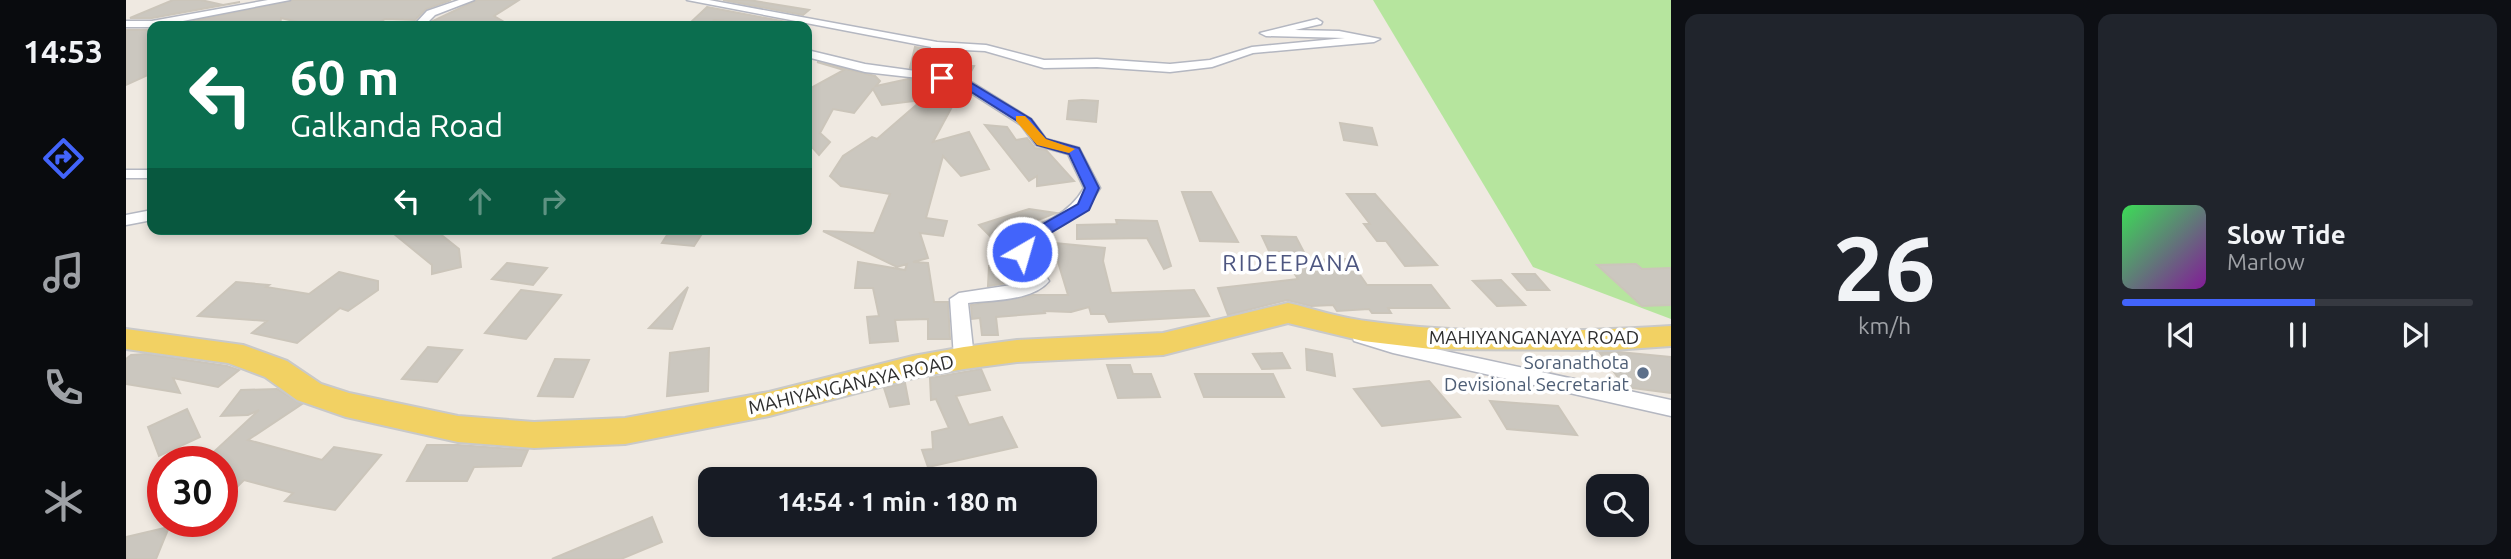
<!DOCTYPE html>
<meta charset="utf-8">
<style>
:root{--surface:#171b24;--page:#20242c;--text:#f1f3f6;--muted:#9ea1a6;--line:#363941;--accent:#4264fb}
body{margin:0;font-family:Ubuntu,sans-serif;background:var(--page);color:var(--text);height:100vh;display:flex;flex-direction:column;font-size:26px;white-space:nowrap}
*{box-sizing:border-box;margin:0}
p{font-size:23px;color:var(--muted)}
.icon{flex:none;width:38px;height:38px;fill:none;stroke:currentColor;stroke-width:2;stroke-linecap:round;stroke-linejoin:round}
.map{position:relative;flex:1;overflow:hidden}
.panel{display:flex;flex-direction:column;gap:14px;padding:14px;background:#0d0f14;width:840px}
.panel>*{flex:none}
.top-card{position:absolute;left:21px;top:21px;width:665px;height:214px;border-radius:14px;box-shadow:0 4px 10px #0003;background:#0b6e4f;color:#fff;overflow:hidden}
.controls{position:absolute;left:1460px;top:474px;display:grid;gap:14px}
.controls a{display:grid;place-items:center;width:63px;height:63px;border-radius:14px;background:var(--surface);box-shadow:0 4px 10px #0003;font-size:35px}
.speed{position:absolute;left:21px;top:446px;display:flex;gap:14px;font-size:35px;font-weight:700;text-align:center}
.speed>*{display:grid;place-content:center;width:91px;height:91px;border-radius:50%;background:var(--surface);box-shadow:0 4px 10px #0003;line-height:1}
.speed .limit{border:10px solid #d22;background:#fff;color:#111}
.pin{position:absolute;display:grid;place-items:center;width:60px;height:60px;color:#fff;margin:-30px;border-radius:14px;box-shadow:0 4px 10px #0006}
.me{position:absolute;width:77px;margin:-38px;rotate:38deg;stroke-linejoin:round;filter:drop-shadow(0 0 5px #0008)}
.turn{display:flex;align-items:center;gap:24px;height:147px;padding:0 28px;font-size:32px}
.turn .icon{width:91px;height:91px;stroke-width:2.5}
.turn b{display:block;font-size:49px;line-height:60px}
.lanes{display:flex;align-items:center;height:66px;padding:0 28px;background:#0003;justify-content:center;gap:35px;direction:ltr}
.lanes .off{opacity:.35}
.panel .widget{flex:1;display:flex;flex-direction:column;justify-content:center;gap:10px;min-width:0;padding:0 24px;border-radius:14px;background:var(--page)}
.panel .dial{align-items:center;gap:0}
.dial b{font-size:91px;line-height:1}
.song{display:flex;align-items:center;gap:21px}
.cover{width:84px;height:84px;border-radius:10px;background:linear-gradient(135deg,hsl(130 70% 55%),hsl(290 70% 35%))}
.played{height:7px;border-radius:4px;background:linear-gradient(90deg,var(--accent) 55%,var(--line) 55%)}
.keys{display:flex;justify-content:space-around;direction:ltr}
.panel .tiles{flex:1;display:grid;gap:14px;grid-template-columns:repeat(2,1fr)}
.trip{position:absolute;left:572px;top:467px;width:399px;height:70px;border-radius:14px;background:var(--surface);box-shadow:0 4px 10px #0003;font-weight:600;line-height:70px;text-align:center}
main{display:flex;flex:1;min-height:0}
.tabs{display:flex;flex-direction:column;width:126px;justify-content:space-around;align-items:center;background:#090b0e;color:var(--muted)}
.tabs .icon{width:49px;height:49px}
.tabs .selected{color:var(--accent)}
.tabs b{font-size:32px;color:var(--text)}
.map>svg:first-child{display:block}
</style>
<main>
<nav class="tabs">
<b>14:53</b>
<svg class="icon selected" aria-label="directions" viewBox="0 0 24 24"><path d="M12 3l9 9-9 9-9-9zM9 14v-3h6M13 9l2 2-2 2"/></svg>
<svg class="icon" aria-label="music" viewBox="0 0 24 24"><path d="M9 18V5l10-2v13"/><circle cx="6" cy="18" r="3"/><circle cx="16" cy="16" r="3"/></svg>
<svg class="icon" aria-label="phone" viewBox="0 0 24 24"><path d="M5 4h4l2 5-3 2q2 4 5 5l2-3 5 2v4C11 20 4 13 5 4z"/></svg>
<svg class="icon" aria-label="climate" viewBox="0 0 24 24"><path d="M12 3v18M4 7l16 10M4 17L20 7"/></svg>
</nav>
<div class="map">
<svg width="1545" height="559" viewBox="0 0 1545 559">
<rect width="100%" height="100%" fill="#efe9e1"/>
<path fill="#b6e59e" d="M1247 0H1545V319L1407 267Z"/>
<g fill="#cbc7bf" stroke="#cbc5ba" stroke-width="2">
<path d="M47 0H75L97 5 114 2 26 18H4Z"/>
<path d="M167 0H325L300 9 289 20 259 19 246 26 209 22 188 26 155 18 154 26H44Z"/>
<path d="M351 0H393L368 16 385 26 305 22Z"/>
<path d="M597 0H623L683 10 677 15Z"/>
<path d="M581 7 666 23 662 26 588 20 584 26 563 24Z"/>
<path d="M0 30H26V73L0 85Z"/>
<path d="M789 47 802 49 801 70 784 68Z"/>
<path d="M691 62 749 76 754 81 750 86 782 79 818 84 835 90 807 142 843 132 863 169 835 176 817 156 800 218 821 221 817 236 794 233 802 258 787 262 802 263 808 302H822L824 339H802V319L769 320 772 341 744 343 741 317 753 316 747 288H729L732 262 779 270 781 264 771 267 697 231 748 233 764 194 715 186 704 176 717 156 746 137 751 139 796 100 756 105 747 89 728 113 707 109 694 133 704 142 693 155 686 147 681 156V90L718 70Z"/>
<path d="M819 63 848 66 842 77 819 70Z"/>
<path d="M956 100 972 101 970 122 941 119 943 101Z"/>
<path d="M1214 123 1246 128 1251 145 1218 140Z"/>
<path d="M859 125 881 127 890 140 901 138 909 148 920 150 948 181 911 186V176L903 181Z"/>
<path d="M1056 192H1085L1112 242 1074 241Z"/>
<path d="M1221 194H1249L1311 265 1279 266 1260 241H1251L1238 224H1244Z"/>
<path d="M903 209 930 213 866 238 853 225Z"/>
<path d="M990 220 1031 221 1045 266 1038 269 1021 238 951 239V225L991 224Z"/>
<path d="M262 229H308L333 249 335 267 306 274V265Z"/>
<path d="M545 229H579L568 246 536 243Z"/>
<path d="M1136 236 1170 237 1182 260 1223 259 1241 285H1305L1323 308H1262L1265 313H1246L1243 309 1211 311 1207 305 1185 306 1161 300 1102 315 1092 288 1172 279 1154 251H1143Z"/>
<path d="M908 241 979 248 977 261 985 293 1068 290 1083 316 983 322 979 314H965L963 307 945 312 918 311 919 313 870 317 872 335H856L854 318 846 319 845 305 907 295H942L932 262 913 261 907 252Z"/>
<path d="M381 263 421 268 407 285 366 279Z"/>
<path d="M1510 264 1516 269 1545 268V305L1516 306 1471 265Z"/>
<path d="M863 266 888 268V282L862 286Z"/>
<path d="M213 272 252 281V290L222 311 214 308 171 343 126 333 141 321 72 316 110 282 143 285 140 287 183 294Z"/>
<path d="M1387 274H1409L1423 290H1401Z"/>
<path d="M1375 280 1399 305 1371 306 1347 281Z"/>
<path d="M562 287 546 329 523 328Z"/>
<path d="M395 290 435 295 400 339 359 333Z"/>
<path d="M302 347 336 350 311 382 276 379Z"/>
<path d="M583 348 582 391 541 396 544 353Z"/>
<path d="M1180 349 1206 354 1209 376 1181 370Z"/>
<path d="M1493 352 1545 357V393L1499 387 1474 353Z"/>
<path d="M1156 353 1164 368 1136 369 1127 354Z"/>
<path d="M20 354 101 366 113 370 92 387 47 378 54 393 0 384V359L5 355Z"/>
<path d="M429 359 463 360 447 397 412 396Z"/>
<path d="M981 365H1004L1007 374H1025L1034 397 992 398Z"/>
<path d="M855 369 864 390 830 396 843 425 876 417 891 447 802 467 796 450 807 449 806 432 823 428 810 399 805 400 804 378Z"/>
<path d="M1069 374H1147L1158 397H1078Z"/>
<path d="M1303 381 1334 417 1256 426 1228 389Z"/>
<path d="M779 383 783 404 764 407 758 388Z"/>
<path d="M151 389 176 404 122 440 196 460 208 447 255 455 209 510 159 501 167 493 118 480 110 488 96 485V462H77L133 410 122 415 95 416 115 390Z"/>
<path d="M1364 401 1432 406 1451 435 1381 429Z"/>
<path d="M61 409 74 437 33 456 22 427Z"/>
<path d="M301 445H332L402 450 395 466 348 467 341 481H281Z"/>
<path d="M526 517 536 542 495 559H426Z"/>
<path d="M43 527 30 559H0V537Z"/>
</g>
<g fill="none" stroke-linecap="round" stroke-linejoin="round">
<g stroke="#b4b7c1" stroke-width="3">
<g id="street">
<path d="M142 0H164L26 27H0V21H26Z"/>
<path d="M333 0H348L309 15 298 26 288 25 301 11Z"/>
<path d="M561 0H583L811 42 860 45 918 60 971 59 1044 64 1084 60 1126 47 1219 38 1140 36 1134 33 1191 19 1196 22 1195 24 1169 30 1213 31 1254 39 1248 42 1127 53 1086 67 1044 72 971 67 918 68 859 51 817 49 816 72 842 80 905 119 920 139 953 148 974 188C957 217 933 230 902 240L904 252 923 281C907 301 866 300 842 303L848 358 845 363H831L828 358 824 299 833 293 898 283 904 279 888 252 885 237 887 234C915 225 943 215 958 188L942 154 910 145 895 125 834 86 819 81 739 72 681 57V50L739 64 804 73 805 47Z"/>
<rect x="0" y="170" width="26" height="8"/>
<path d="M26 210V220L0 225V215Z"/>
<path d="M1235 330 1268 340 1545 400V416L1267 353 1228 341 1226 336 1228 331Z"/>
</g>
</g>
<g stroke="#c9c9c9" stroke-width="4">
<path id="primary" d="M1162 303C1188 309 1214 318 1240 321 1340 335 1445 332 1545 326V346L1486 350 1305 349 1237 341 1162 323 1037 355 891 362 838 369 787 378 643 416 499 444 408 448 332 442 220 417 171 400 139 377 102 363 0 349V329L117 345 161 361 195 384 223 393 332 416 408 422 499 418 643 392 787 356 838 347 891 340 1037 333Z"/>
</g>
<use href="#street" fill="#fff" fill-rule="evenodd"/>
<use href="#primary" fill="#f2d163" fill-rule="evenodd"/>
</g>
<path fill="#4264fb" stroke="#2b41a3" stroke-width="2" d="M816 75 842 81 905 119 920 139 953 148 973 188 963 210 926 232 901 240V255H891L886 237 888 234 915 225 952 204 959 188 943 154 911 145 896 124 834 85 812 80 811 78Z"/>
<path fill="#f59e0b" d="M890 116H899L920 139 949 149 943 153 911 145 890 121Z"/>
<circle fill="#5c6f8a" stroke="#fff" stroke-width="2.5" cx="1517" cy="373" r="7"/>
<g text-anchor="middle" stroke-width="7" stroke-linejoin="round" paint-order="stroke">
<g font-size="19" fill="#2e2e2e" stroke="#fff">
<text x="1408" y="344">MAHIYANGANAYA ROAD</text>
<text transform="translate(725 384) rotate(-13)" y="7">MAHIYANGANAYA ROAD</text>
</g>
<g font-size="19" fill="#4e5e75" stroke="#fff" text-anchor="end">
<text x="1503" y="369">Soranathota<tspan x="1503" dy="22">Devisional Secretariat</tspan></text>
</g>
<g font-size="23" letter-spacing="2" fill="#4d5680" stroke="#fff">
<text x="1166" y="271">RIDEEPANA</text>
</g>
</g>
</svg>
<div class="controls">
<a><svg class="icon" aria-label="search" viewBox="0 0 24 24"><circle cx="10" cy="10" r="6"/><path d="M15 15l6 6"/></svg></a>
</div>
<div class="speed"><div class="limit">30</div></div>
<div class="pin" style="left:816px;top:78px;background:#d93025"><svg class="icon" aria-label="arrive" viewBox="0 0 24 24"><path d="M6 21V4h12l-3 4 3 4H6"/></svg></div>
<svg class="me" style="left:896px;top:252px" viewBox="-20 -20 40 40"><circle r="17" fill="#4264fb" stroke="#fff" stroke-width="3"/><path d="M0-11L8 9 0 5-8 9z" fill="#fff"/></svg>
<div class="trip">14:54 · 1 min · 180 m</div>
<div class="top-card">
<div class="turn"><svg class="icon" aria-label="left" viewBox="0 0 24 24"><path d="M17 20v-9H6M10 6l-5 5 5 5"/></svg><div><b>60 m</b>Galkanda Road</div></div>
<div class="lanes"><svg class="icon" aria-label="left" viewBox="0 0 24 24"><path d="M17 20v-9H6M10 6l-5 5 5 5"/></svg><svg class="icon off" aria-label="ahead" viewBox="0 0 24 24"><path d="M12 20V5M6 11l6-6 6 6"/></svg><svg class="icon off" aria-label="right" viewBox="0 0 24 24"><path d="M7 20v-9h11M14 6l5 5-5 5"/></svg></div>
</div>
</div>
<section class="panel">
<div class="tiles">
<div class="widget dial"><b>26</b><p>km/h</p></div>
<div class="widget">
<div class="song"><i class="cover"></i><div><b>Slow Tide</b><p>Marlow</p></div></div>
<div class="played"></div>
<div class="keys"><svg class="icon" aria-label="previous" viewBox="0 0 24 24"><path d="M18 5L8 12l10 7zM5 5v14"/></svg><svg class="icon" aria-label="pause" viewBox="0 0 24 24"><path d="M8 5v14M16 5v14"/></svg><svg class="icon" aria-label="next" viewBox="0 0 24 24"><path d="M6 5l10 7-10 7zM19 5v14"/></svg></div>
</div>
</div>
</section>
</main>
